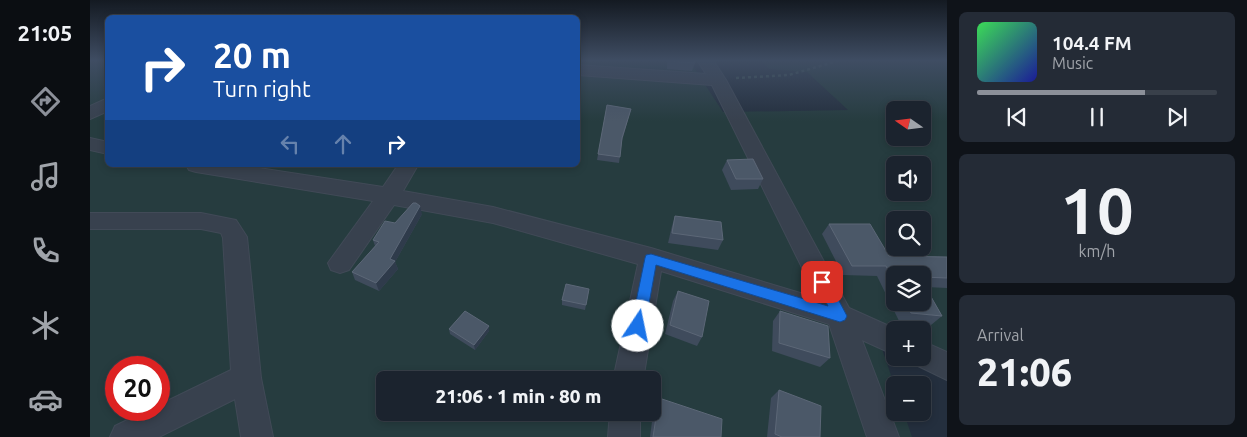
<!DOCTYPE html>
<meta charset="utf-8">
<style>
:root{--surface:#1b232e;--page:#242b36;--text:#f1f3f6;--muted:#a0a4aa;--line:#39404a;--accent:#8c9099}
body{margin:0;font-family:Ubuntu,sans-serif;background:var(--page);color:var(--text);height:100vh;display:flex;flex-direction:column;font-size:19px;white-space:nowrap}
*{box-sizing:border-box;margin:0}
p{font-size:16px;color:var(--muted)}
.icon{flex:none;width:28px;height:28px;fill:none;stroke:currentColor;stroke-width:2;stroke-linecap:round;stroke-linejoin:round}
.map{position:relative;flex:1;overflow:hidden}
.sheet{display:flex;flex-direction:column;gap:12px;padding:12px;background:#0f1319;width:300px}
.sheet>*{flex:none}
.banner{position:absolute;left:15px;top:15px;width:475px;height:152px;border-radius:8px;box-shadow:0 2px 8px #0003,0 0 0 1px var(--line);background:#1a4fa0;color:#fff;overflow:hidden}
.needle{width:32px;rotate:284deg}
.tools{position:absolute;left:796px;top:101px;display:grid;gap:10px}
.tools a{display:grid;place-items:center;width:45px;height:45px;border-radius:8px;background:var(--surface);box-shadow:0 2px 8px #0003,0 0 0 1px var(--line);font-size:25px}
.speed{position:absolute;left:15px;top:356px;display:flex;gap:10px;font-size:25px;font-weight:700;text-align:center}
.speed>*{display:grid;place-content:center;width:65px;height:65px;border-radius:50%;background:var(--surface);box-shadow:0 2px 8px #0003,0 0 0 1px var(--line);line-height:1}
.speed .limit{border:8px solid #d22;background:#fff;color:#111}
.pin{position:absolute;display:grid;place-items:center;width:42px;height:42px;color:#fff;margin:-21px;border-radius:10px;box-shadow:0 2px 8px #0006}
.me{position:absolute;width:55px;margin:-28px;rotate:11deg;stroke-linejoin:round;filter:drop-shadow(0 0 4px #0008)}
.turn{display:flex;align-items:center;gap:18px;height:105px;padding:0 25px;font-size:22px}
.turn .icon{width:65px;height:65px;stroke-width:2.5}
.turn b{display:block;font-size:35px;line-height:42px}
.lanes{display:flex;align-items:center;height:48px;padding:0 25px;background:#0003;justify-content:center;gap:25px;direction:ltr}
.lanes .off{opacity:.35}
.big{font-size:38px;font-weight:800;line-height:1.1}
.sheet .widget{flex:1;display:flex;flex-direction:column;justify-content:center;gap:8px;min-width:0;padding:0 18px;border-radius:8px;background:var(--page)}
.sheet .dial{align-items:center;gap:0}
.dial b{font-size:65px;line-height:1}
.song{display:flex;align-items:center;gap:15px}
.cover{width:60px;height:60px;border-radius:8px;background:linear-gradient(135deg,hsl(130 70% 55%),hsl(240 70% 35%))}
.played{height:5px;border-radius:2px;background:linear-gradient(90deg,var(--accent) 70%,var(--line) 70%)}
.keys{display:flex;justify-content:space-around;direction:ltr}
.trip{position:absolute;left:286px;top:371px;width:285px;height:50px;border-radius:8px;background:var(--surface);box-shadow:0 2px 8px #0003,0 0 0 1px var(--line);font-weight:800;line-height:50px;text-align:center}
main{display:flex;flex:1;min-height:0}
.dock{display:flex;flex-direction:column;width:90px;justify-content:space-around;align-items:center;background:#0b0e12;color:var(--muted)}
.dock .icon{width:35px;height:35px}
.dock .selected{color:var(--accent)}
.dock b{font-size:22px;color:var(--text)}
.map>svg:first-child{display:block}
</style>
<main>
<nav class="dock">
<b>21:05</b>
<svg class="icon selected" aria-label="directions" viewBox="0 0 24 24"><path d="M12 3l9 9-9 9-9-9zM9 14v-3h6M13 9l2 2-2 2"/></svg>
<svg class="icon" aria-label="music" viewBox="0 0 24 24"><path d="M9 18V5l10-2v13"/><circle cx="6" cy="18" r="3"/><circle cx="16" cy="16" r="3"/></svg>
<svg class="icon" aria-label="phone" viewBox="0 0 24 24"><path d="M5 4h4l2 5-3 2q2 4 5 5l2-3 5 2v4C11 20 4 13 5 4z"/></svg>
<svg class="icon" aria-label="climate" viewBox="0 0 24 24"><path d="M12 3v18M4 7l16 10M4 17L20 7"/></svg>
<svg class="icon" aria-label="car" viewBox="0 0 24 24"><path d="M5 17H2v-5l4-1 3-4h7l3 4 3 1v5h-3M9 17h6M6 11h13"/><circle cx="7" cy="17" r="2"/><circle cx="17" cy="17" r="2"/></svg>
</nav>
<div class="map">
<svg width="857" height="437" viewBox="0 0 857 437">
<rect width="100%" height="100%" fill="#242f3e"/>
<path fill="#263c3f" fill-rule="evenodd" d="M0 60H17L18 165H488V60H599L633 112 758 110 717 72 679 69 671 60H857V356L833 352 832 330H805L791 346 805 387V412L814 413 822 437H0ZM805 110H832V138H805ZM805 165H832V192H805ZM805 220H832V248H805ZM805 275H832V302H805ZM26 368H69V410H26ZM295 380H562V412H295Z"/>
<g fill="none" stroke-linecap="round" stroke-linejoin="round">
<g stroke="#414a57" stroke-width="2">
<g id="minor">
<path d="M607 60H623L636 80 759 308 808 330H805V355L772 340 809 437H777L739 324 571 271 553 380H523L548 264 403 223 304 205 259 270 250 273 241 270 238 263 283 201 106 172 99 170 96 165H149L293 187 308 165H328L313 191 403 207 561 248 727 298 622 85 488 75V65L616 74Z"/>
<path d="M18 98V111L0 119V106Z"/>
<path d="M0 138 18 142V154L0 150Z"/>
<path d="M0 213H111L146 220 157 237 171 378 183 437H151L145 399 69 437H20L25 426 58 410H69V405L141 370 133 238 131 233 111 229H0Z"/>
<path d="M832 341 857 352V380L822 363 819 358H832Z"/>
<path d="M520 412H550V437H518Z"/>
</g>
</g>
<path stroke="#3f5557" stroke-width="2.5" stroke-dasharray="3 3" stroke-linecap="butt" d="M646 78 699 75 751 60"/>
<use href="#minor" fill="#38414e" fill-rule="evenodd"/>
</g>
<g fill="#3f4b5c" fill-rule="evenodd">
<path d="M577 60H605V63L602 71 577 69Z"/>
<path d="M517 105 541 109 532 141 529 163 507 160Z"/>
<path d="M637 160 673 179 668 189 641 190 632 170Z"/>
<path d="M332 214 305 262 308 269 289 291 265 280 262 272 285 246 283 240 305 223Z"/>
<path d="M585 216 633 240 628 250 578 243 582 226Z"/>
<path d="M739 224 799 256 857 257V288L836 287 852 316 841 325 810 323 787 276 753 275 732 234ZM805 275H832V302H805Z"/>
<path d="M499 289 495 310 472 305V300Z"/>
<path d="M588 291 612 337 607 346 575 334 583 301Z"/>
<path d="M690 311 740 358 730 367 682 351 683 321Z"/>
<path d="M359 329 399 331 385 350 360 334Z"/>
<path d="M689 390 730 437H677L681 398Z"/>
<path d="M569 398 631 437H560L564 406Z"/>
</g>
<g fill="#2f3b4b">
<path d="M330 206 332 214 305 262 308 269 289 291 286 283Z"/>
<path d="M399 326V331L385 350 384 345Z"/>
</g>
<g fill="#4b5868" stroke="#5c6777">
<path d="M579 60H605V63L579 61Z"/>
<path d="M517 105 541 109 532 138 530 157 508 154Z"/>
<path d="M663 159 673 179H646L637 160Z"/>
<path d="M323 203H326L330 206 300 259 305 261 286 283 262 272 289 242 283 240 295 221 305 223Z"/>
<path d="M585 216 631 222 633 240 582 233Z"/>
<path d="M739 224H780L799 256 857 257V278L832 277V275H805V283L796 266H762Z"/>
<path d="M832 281 852 316 821 313 815 302H832Z"/>
<path d="M476 284 499 289 496 305 472 300Z"/>
<path d="M588 291 619 301 612 337 580 325Z"/>
<path d="M375 311 399 326 384 345 359 329Z"/>
<path d="M690 311 738 326 740 358 689 343Z"/>
<path d="M689 390 731 406 730 437H692L685 434Z"/>
<path d="M569 398 632 419 631 437H563Z"/>
</g>
<linearGradient id="sky" x2="0" y2="1"><stop stop-color="#141a22"/><stop offset="0.5" stop-color="#3f4d63"/><stop offset="1" stop-color="#3f4d63" stop-opacity="0"/></linearGradient>
<rect width="857" height="121" fill="url(#sky)"/>
<path fill="#1a73e8" stroke="#114b97" d="M561 254 738 306 726 282 728 278 732 277 737 278 757 316 755 320 750 322 566 265 555 326 553 331 548 332 543 331 541 326 555 258 556 255Z"/>
</svg>
<div class="tools">
<a><svg class="needle" viewBox="-14 -14 28 28"><path d="M0-13l5 13h-10z" fill="#e53935"/><path d="M0 13l5-13h-10z" fill="#a0a4aa"/></svg></a>
<a><svg class="icon" aria-label="sound" viewBox="0 0 24 24"><path d="M4 9h4l5-4v14l-5-4H4zM17 9q2 3 0 6"/></svg></a>
<a><svg class="icon" aria-label="search" viewBox="0 0 24 24"><circle cx="10" cy="10" r="6"/><path d="M15 15l6 6"/></svg></a>
<a><svg class="icon" aria-label="layers" viewBox="0 0 24 24"><path d="M12 4l9 5-9 5-9-5zM3 14l9 5 9-5"/></svg></a>
<a>+</a>
<a>−</a>
</div>
<div class="speed"><div class="limit">20</div></div>
<div class="pin" style="left:732px;top:282px;background:#d93025"><svg class="icon" aria-label="arrive" viewBox="0 0 24 24"><path d="M6 21V4h12l-3 4 3 4H6"/></svg></div>
<svg class="me" style="left:548px;top:326px" viewBox="-20 -20 40 40"><circle r="19" fill="#fff"/><path d="M0-13L10 11 0 6-10 11z" fill="#1a73e8"/></svg>
<div class="trip">21:06 · 1 min · 80 m</div>
<div class="banner">
<div class="turn"><svg class="icon" aria-label="right" viewBox="0 0 24 24"><path d="M7 20v-9h11M14 6l5 5-5 5"/></svg><div><b>20 m</b>Turn right</div></div>
<div class="lanes"><svg class="icon off" aria-label="left" viewBox="0 0 24 24"><path d="M17 20v-9H6M10 6l-5 5 5 5"/></svg><svg class="icon off" aria-label="ahead" viewBox="0 0 24 24"><path d="M12 20V5M6 11l6-6 6 6"/></svg><svg class="icon" aria-label="right" viewBox="0 0 24 24"><path d="M7 20v-9h11M14 6l5 5-5 5"/></svg></div>
</div>
</div>
<section class="sheet">
<div class="widget">
<div class="song"><i class="cover"></i><div><b>104.4 FM</b><p>Music</p></div></div>
<div class="played"></div>
<div class="keys"><svg class="icon" aria-label="previous" viewBox="0 0 24 24"><path d="M18 5L8 12l10 7zM5 5v14"/></svg><svg class="icon" aria-label="pause" viewBox="0 0 24 24"><path d="M8 5v14M16 5v14"/></svg><svg class="icon" aria-label="next" viewBox="0 0 24 24"><path d="M6 5l10 7-10 7zM19 5v14"/></svg></div>
</div>
<div class="widget dial"><b>10</b><p>km/h</p></div>
<div class="widget"><p>Arrival</p><b class="big">21:06</b></div>
</section>
</main>
